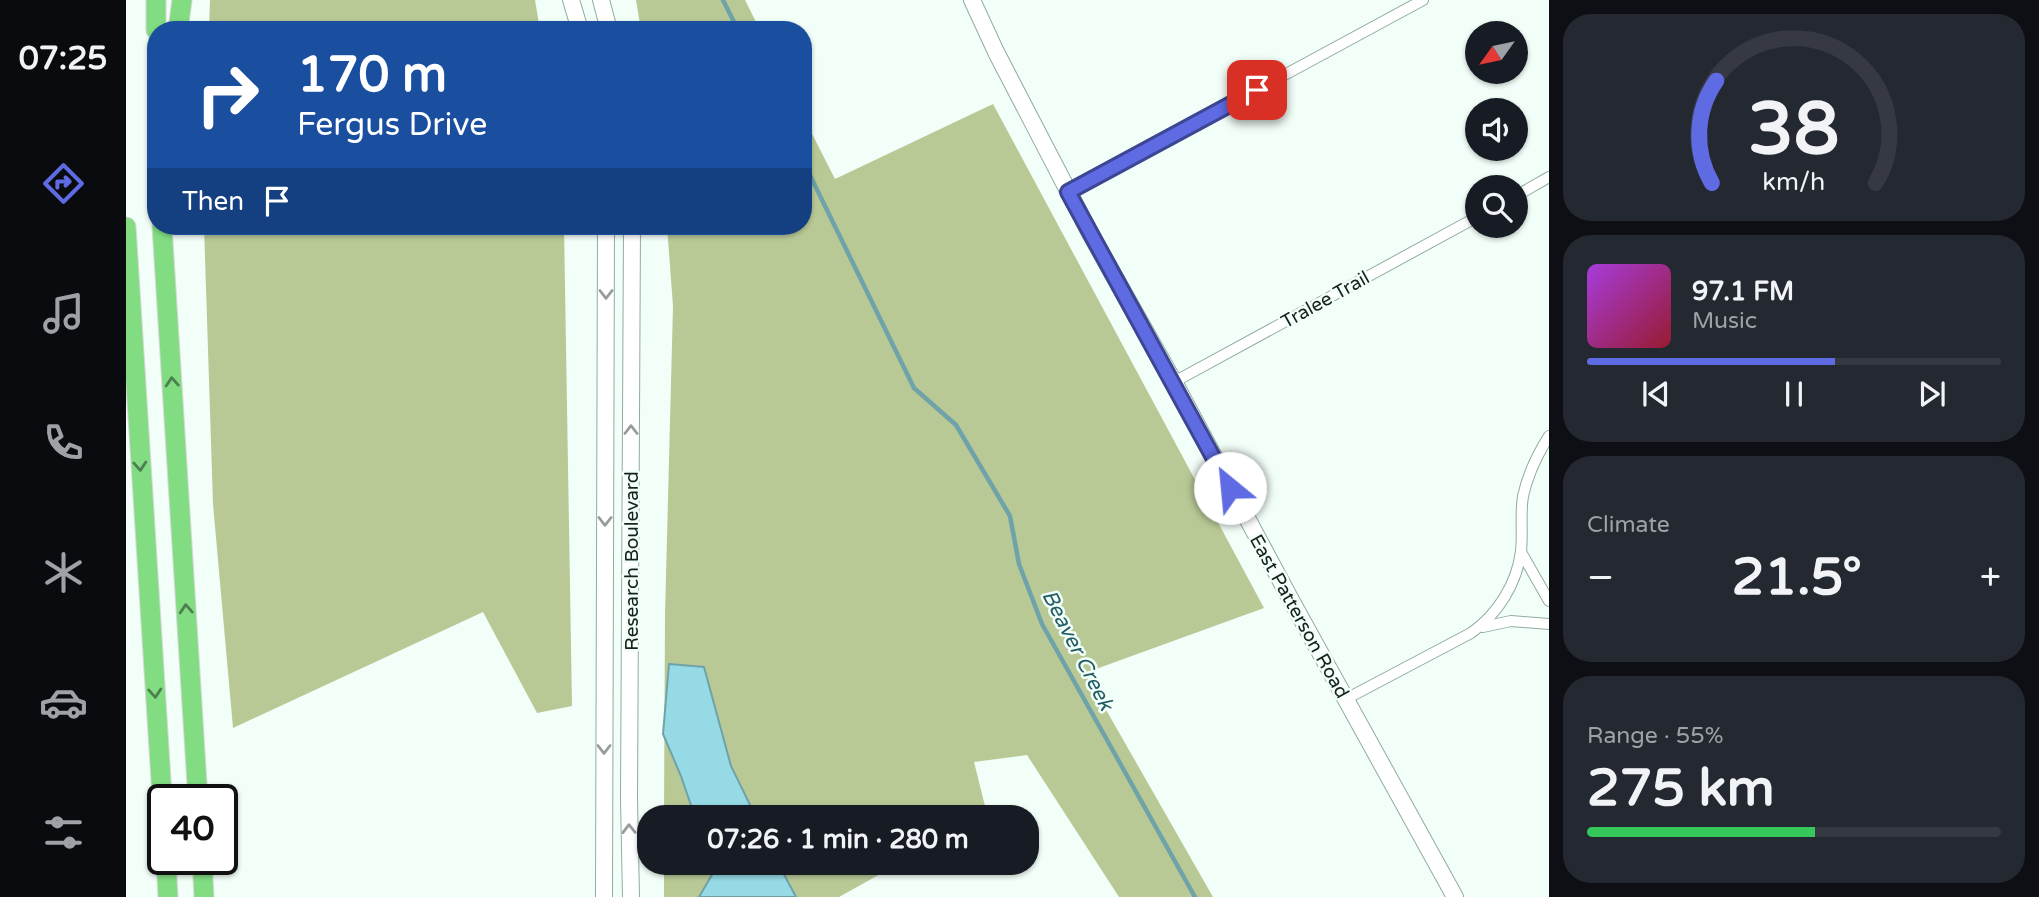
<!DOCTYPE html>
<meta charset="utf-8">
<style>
:root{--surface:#171b24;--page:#242831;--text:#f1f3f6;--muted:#9ea1a6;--line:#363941;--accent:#5e6be3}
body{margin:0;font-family:"Varela Round",sans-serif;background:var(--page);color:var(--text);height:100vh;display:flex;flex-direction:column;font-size:26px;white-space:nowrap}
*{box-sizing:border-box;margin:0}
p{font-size:23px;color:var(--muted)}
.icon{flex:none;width:38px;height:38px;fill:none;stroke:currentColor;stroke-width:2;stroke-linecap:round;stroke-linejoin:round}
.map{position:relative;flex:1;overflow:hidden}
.details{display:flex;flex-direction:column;gap:14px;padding:14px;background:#0d0f14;width:490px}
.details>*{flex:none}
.guide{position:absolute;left:21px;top:21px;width:665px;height:214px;border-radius:28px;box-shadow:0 2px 5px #0004;background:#1a4fa0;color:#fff;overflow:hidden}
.needle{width:46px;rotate:237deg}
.tools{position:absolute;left:1339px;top:21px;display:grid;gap:14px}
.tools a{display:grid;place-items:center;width:63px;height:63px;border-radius:50%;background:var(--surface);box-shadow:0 2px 5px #0004;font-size:35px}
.speed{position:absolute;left:21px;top:784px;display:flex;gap:14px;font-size:35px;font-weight:700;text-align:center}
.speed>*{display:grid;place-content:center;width:91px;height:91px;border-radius:50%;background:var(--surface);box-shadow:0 2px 5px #0004;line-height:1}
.speed .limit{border:4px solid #111;border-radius:10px;background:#fff;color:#111}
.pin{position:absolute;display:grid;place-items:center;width:60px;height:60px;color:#fff;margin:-30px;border-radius:14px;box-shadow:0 4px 10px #0006}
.me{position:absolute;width:77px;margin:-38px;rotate:332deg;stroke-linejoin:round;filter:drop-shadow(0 0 5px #0008)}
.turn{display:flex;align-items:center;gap:24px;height:147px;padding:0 35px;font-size:32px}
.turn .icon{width:91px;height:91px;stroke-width:2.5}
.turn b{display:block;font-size:49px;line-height:60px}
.then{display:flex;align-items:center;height:66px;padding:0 35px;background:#0003;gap:14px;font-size:26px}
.big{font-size:52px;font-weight:800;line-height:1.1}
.details .card{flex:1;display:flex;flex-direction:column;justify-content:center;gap:10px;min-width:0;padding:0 24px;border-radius:28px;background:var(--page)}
.details .dial{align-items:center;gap:0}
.dial svg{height:182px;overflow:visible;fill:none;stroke:var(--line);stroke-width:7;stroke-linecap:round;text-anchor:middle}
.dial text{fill:var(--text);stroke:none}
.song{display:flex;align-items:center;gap:21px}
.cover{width:84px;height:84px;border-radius:10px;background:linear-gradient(135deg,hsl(280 70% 55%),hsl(350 70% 35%))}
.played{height:7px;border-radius:4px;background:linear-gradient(90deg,var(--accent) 60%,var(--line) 60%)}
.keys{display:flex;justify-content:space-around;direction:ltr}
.heat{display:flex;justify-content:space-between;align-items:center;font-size:38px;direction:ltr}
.charge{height:10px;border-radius:5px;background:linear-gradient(90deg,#34c759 55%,var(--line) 0)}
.trip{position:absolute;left:511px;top:805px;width:402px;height:70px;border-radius:28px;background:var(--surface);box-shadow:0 2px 5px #0004;font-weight:800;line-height:70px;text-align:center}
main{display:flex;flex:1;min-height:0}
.tab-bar{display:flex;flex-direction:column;width:126px;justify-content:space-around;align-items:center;background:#090b0e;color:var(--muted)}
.tab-bar .icon{width:49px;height:49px}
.tab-bar .active{color:var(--accent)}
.tab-bar b{font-size:32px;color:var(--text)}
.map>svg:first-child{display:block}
</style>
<main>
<nav class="tab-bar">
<b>07:25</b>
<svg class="icon active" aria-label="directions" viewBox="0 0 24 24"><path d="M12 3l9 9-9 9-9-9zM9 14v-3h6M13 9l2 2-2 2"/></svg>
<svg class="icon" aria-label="music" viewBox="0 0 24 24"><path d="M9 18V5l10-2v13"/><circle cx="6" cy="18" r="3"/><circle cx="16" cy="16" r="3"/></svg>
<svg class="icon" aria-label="phone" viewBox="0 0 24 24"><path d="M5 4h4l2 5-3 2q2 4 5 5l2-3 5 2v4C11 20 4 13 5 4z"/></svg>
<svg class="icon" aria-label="climate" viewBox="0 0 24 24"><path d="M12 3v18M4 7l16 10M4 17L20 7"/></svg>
<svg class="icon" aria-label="car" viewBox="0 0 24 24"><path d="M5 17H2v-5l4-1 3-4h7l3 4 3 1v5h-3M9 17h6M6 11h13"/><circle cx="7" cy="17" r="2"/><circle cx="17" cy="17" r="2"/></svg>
<svg class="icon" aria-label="filters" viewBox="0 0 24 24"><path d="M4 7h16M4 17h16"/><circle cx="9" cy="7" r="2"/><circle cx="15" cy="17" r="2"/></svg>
</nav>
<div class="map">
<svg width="1423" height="897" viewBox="0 0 1423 897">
<rect width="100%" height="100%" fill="#f2fef8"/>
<g fill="#b9c996">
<path d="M84 0H409L414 30H83Z"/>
<path d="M510 0H619L634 30H515Z"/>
<path d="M867 104 1138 608 959 673 1087 897H993L901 755 848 762 861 814 854 817H538L539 615 547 306 541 226H677V116L709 179Z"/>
<path d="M78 226H438L446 706 411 713 357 612 107 728 87 504Z"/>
<path d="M538 863H774L713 897H538Z"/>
</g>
<g fill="#95dae5" stroke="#6fa3a9" stroke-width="2">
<path d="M543 664 578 667 605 766 630 817H569L555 776 537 734Z"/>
<path d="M584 863H652L670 897H573L587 873Z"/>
</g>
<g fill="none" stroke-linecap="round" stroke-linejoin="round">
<g stroke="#6fa3a9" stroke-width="4.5">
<path d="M597 0 612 30"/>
<path d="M677 161 788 388 830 425 884 516 893 564 916 624 1069 897"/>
</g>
<g stroke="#8fac9f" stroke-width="12">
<g id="street">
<path d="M942 192 1297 0"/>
<path d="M1390 196 1423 177"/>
<path d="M1048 382 1351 217"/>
<path d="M1395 552 1423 601"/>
<path d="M1357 627 1385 621 1423 624"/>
<path d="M1220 699 1345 633C1371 615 1391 584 1395 551 1397 533 1394 514 1397 496 1402 474 1411 455 1423 436"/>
</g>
</g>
<g stroke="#8fac9f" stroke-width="18">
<g id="secondary">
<path d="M445 0 454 30"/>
<path d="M475 0 483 30"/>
<path d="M846 0 870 52 965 235 1048 382 1165 600 1329 897"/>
<path d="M478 897 480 226"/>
<path d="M505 897 503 799 506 226"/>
</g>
</g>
<g stroke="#d5d7d6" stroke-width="21">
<g id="highway">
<path d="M30 0V30"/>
<path d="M52 30 56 0"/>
<path d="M36 226 72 800"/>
<path d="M0 227 37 812"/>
<path d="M40 859 42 897"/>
<path d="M76 859 78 897"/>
</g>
</g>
<use href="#street" stroke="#fff" stroke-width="10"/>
<use href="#secondary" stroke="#fff" stroke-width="16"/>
<use href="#highway" stroke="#82dc81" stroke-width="19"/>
</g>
<defs><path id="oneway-chevron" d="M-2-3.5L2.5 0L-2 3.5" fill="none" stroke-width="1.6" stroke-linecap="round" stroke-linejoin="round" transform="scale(1.75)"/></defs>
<g stroke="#969c99">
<use href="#oneway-chevron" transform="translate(480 294) rotate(90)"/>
<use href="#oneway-chevron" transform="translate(505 430) rotate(-90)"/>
<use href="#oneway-chevron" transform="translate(479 521) rotate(90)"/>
<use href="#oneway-chevron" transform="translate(478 749) rotate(90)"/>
<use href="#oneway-chevron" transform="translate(503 829) rotate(-91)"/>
</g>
<g stroke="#4c7f4f">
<use href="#oneway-chevron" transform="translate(46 382) rotate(-94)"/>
<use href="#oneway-chevron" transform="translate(14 466) rotate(86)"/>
<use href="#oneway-chevron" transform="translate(60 609) rotate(-94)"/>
<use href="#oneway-chevron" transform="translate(29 693) rotate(86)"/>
</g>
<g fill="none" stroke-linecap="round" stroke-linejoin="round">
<g stroke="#3d4694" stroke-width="18">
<path id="route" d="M1104 488 942 192 1131 90"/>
</g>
<use href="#route" stroke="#5e6be3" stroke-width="12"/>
</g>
<g text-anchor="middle" stroke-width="5" stroke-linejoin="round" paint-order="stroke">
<g font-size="19" fill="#16221d" stroke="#f2fef8">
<text transform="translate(1199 299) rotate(-29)" y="7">Tralee Trail</text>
<text transform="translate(505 561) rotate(-90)" y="7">Research Boulevard</text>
<text transform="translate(1174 616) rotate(61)" y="7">East Patterson Road</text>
</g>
<g font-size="21" font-style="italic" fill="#235c65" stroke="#f2fef8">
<text transform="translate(952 650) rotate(63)" y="7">Beaver Creek</text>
</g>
</g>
</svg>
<div class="tools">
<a><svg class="needle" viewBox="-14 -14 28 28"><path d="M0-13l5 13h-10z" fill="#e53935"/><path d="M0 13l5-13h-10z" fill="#9ea1a6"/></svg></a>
<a><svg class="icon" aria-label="sound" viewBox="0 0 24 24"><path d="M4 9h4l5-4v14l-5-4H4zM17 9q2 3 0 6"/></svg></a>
<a><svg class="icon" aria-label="search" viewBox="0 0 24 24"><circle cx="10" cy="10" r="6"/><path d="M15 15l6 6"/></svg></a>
</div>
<div class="speed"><div class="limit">40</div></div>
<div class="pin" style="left:1131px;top:90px;background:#d93025"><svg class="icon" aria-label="arrive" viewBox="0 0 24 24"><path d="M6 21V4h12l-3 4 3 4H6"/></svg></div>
<svg class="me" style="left:1104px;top:488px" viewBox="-20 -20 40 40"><circle r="19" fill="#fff"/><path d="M0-13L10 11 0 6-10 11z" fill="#5e6be3"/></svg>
<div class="trip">07:26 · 1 min · 280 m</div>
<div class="guide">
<div class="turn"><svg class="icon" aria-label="right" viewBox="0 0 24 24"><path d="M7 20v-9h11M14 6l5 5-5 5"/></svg><div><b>170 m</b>Fergus Drive</div></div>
<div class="then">Then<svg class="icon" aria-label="arrive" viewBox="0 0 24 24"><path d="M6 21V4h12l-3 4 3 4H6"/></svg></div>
</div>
</div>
<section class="details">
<div class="card dial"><svg viewBox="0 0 100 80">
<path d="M14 69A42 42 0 1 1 86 69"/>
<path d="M14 69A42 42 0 0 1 16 24" stroke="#5e6be3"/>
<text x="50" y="56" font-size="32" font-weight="700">38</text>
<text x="50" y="72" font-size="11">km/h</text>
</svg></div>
<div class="card">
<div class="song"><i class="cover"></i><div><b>97.1 FM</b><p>Music</p></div></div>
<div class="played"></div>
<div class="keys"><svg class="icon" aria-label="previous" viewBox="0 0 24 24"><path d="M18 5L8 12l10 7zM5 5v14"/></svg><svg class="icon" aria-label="pause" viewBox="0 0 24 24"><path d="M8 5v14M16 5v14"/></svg><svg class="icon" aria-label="next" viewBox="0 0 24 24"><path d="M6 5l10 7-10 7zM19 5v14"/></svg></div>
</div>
<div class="card"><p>Climate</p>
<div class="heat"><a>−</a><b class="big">21.5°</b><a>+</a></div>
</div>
<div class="card"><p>Range · 55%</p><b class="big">275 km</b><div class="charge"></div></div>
</section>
</main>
